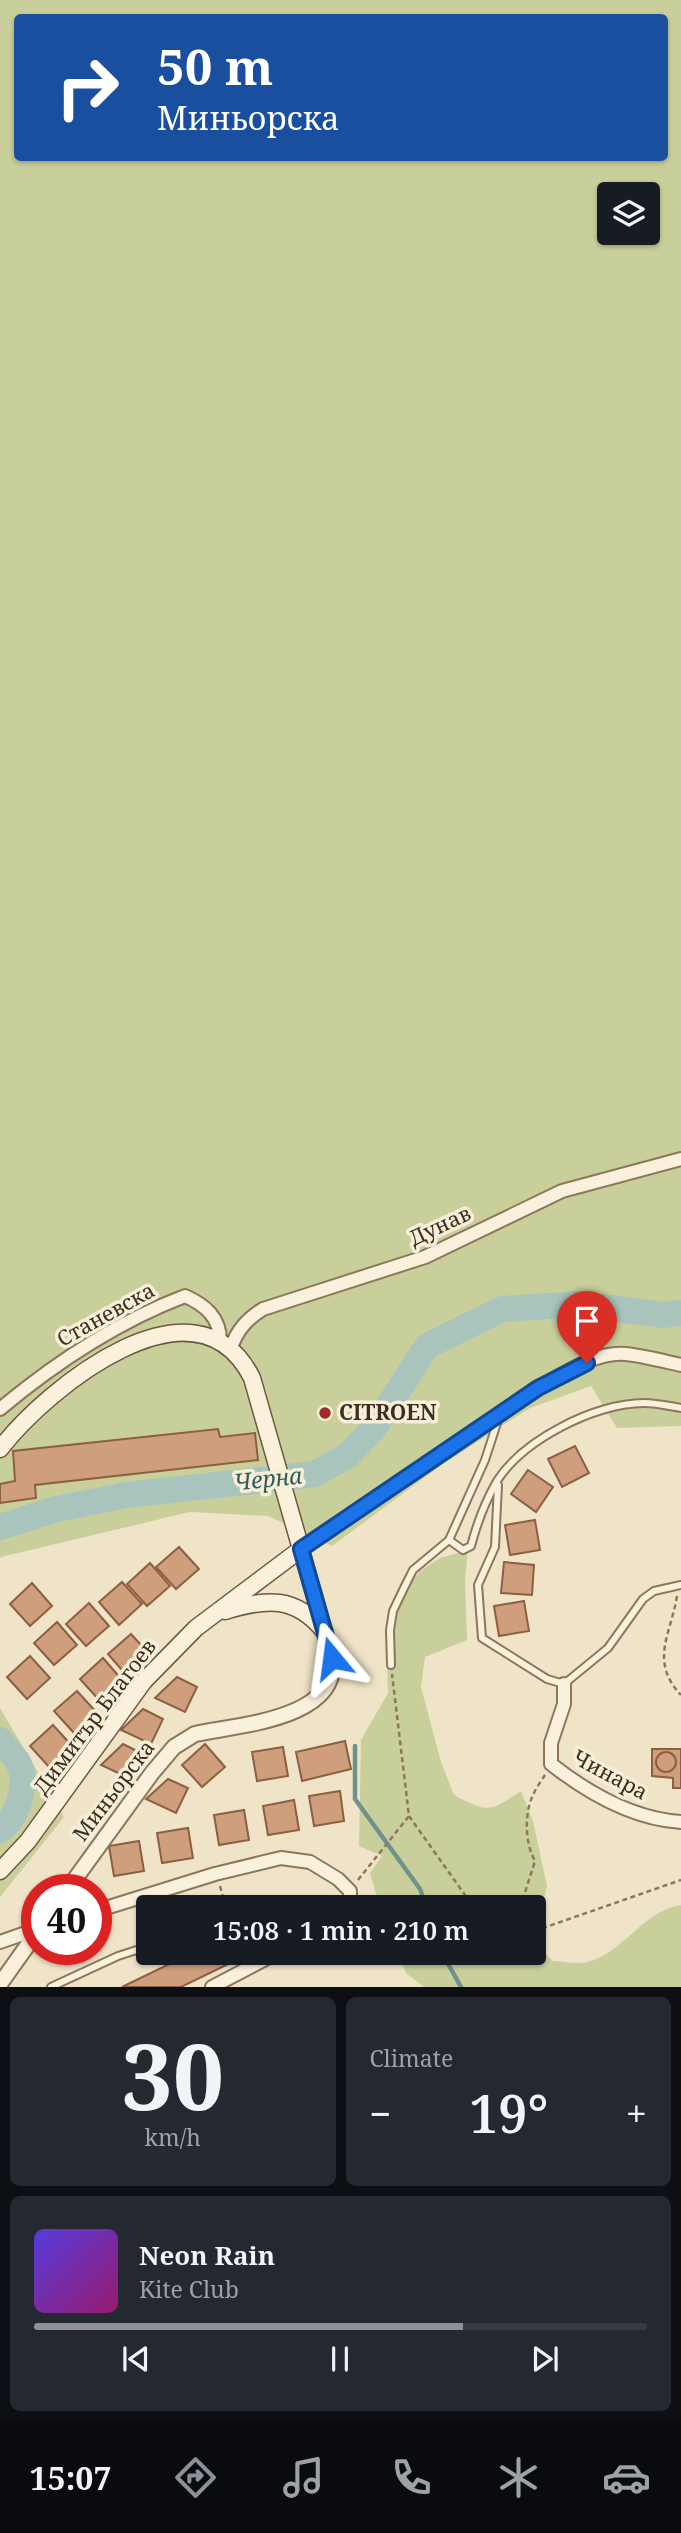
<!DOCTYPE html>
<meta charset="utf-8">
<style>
:root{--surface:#171b24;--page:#242831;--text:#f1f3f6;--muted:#9ea1a6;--line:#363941;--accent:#8c9099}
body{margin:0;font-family:"Noto Serif",serif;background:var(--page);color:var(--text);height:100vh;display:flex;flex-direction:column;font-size:26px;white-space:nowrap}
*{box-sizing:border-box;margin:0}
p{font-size:23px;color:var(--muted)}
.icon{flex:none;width:38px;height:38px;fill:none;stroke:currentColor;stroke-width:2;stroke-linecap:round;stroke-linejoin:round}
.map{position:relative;height:1987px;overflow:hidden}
.sheet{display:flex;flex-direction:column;gap:10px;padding:10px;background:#0d0f14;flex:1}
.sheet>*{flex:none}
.top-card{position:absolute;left:14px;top:14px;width:654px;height:147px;border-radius:7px;box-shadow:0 2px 5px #0004;background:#1a4fa0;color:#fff;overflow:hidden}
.tools{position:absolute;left:597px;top:182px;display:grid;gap:14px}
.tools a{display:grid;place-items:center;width:63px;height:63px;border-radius:7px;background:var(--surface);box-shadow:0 2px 5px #0004;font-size:35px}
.speed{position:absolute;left:21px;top:1874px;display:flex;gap:14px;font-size:35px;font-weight:700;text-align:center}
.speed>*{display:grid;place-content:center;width:91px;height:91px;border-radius:50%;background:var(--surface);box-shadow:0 2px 5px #0004;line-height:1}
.speed .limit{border:10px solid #d22;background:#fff;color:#111}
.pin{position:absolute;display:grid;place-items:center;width:60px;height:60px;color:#fff;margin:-72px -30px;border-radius:50% 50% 50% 0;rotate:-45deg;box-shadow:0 0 7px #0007}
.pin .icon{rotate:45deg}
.me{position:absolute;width:77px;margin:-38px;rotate:344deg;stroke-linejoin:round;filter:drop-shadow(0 0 5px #0008)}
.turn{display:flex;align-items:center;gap:24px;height:147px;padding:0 28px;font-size:32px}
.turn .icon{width:91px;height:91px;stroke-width:2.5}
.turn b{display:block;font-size:49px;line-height:60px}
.big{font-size:52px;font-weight:600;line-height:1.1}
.sheet .card{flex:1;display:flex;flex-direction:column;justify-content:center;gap:10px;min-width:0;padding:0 24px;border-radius:10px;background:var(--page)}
.sheet .dial{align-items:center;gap:0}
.dial b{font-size:91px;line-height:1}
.song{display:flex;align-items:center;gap:21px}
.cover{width:84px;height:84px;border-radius:10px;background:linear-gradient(135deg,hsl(250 70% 55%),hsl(320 70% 35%))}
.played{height:7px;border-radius:4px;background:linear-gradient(90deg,var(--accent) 70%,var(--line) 70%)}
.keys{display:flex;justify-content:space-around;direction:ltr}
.heat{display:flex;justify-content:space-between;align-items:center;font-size:38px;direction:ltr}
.sheet .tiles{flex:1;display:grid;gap:10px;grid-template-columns:1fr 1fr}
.card:last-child{grid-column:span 2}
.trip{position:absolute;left:136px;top:1895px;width:410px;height:70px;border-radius:7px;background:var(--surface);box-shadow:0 2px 5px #0004;font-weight:600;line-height:70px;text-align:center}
.dock{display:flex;height:112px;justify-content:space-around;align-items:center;background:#090b0e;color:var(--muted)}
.dock .icon{width:49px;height:49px}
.dock .selected{color:var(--accent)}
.dock b{font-size:32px;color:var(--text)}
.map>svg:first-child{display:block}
</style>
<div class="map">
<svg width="681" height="1987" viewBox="0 0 681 1987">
<rect width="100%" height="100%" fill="#f0e4c8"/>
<g fill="#c9cf9b" fill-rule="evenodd">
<path d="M0 0H681V1426L617 1428 591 1386 530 1408 443 1464 332 1546 268 1516 190 1512 1 1557 0 1559ZM18 18H665V158H18ZM609 194H648V233H609Z"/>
<path d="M468 1550 465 1579 467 1640 425 1657 421 1687 441 1762 454 1795C489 1813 489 1812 521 1791L533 1821 547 1886 534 1939V1908L380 1907 370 1873 382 1856 359 1846 361 1740 388 1693 386 1636 403 1594 420 1571 440 1558Z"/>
<path d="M0 1708 64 1817 0 1897Z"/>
<path d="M681 1905V1987H424L406 1973 398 1953H534V1943L553 1961C563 1961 577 1965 587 1962 624 1953 642 1911 681 1905Z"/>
</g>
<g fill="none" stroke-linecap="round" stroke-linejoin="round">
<g stroke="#6f938a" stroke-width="4.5">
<path d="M355 1746V1799L420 1889 427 1908"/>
<path d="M442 1953 461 1987"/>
</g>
<g stroke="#a9c4bc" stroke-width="26">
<path d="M0 1527 57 1509 126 1495 315 1474 348 1455 374 1428 427 1346 502 1309 581 1304 663 1315 681 1313"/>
<path d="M0 1740C5 1747 13 1754 18 1762 29 1782 18 1818 0 1830"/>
</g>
</g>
<g fill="#cf9f7d" stroke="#8d5f41" stroke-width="2">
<path d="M218 1429 220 1437 255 1433 258 1460 35 1485 36 1498 0 1503V1484L15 1481 13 1451Z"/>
<path d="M575 1446 589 1473 562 1487 548 1459Z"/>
<path d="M528 1470 553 1487 536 1512 511 1494Z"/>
<path d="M535 1520 540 1550 510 1555 505 1525Z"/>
<path d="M179 1547 199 1569 176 1589 156 1567Z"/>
<path d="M504 1562 534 1565 532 1595 501 1593Z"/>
<path d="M150 1563 170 1586 147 1606 127 1584Z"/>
<path d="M122 1582 142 1604 119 1625 99 1602Z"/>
<path d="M32 1583 52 1606 30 1626 10 1604Z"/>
<path d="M524 1601 529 1631 499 1636 494 1606Z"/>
<path d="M89 1603 109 1626 86 1646 66 1624Z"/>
<path d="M57 1622 77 1645 54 1665 34 1643Z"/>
<path d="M131 1634 151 1656 128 1677 108 1654Z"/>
<path d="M30 1656 50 1678 27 1699 7 1677Z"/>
<path d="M103 1658 123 1681 100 1701 80 1679Z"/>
<path d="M177 1677 197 1687 185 1712 155 1698Z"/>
<path d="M77 1691 97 1713 74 1733 54 1711Z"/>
<path d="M143 1709 163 1719 151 1744 121 1730Z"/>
<path d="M53 1725 73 1747 50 1768 30 1746Z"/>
<path d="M345 1741 351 1769 302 1781 296 1752Z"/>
<path d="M123 1744 143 1754 131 1779 101 1765Z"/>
<path d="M205 1744 225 1767 202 1787 182 1765Z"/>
<path d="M283 1747 288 1776 257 1781 252 1752Z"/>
<path d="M652 1749H681V1788H673V1778L652 1776Z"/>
<circle cx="666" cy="1762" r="10"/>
<path d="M168 1779 188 1788 176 1813 146 1799Z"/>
<path d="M340 1791 344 1821 314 1826 309 1796Z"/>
<path d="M294 1800 299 1830 268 1835 263 1806Z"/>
<path d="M244 1810 249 1840 219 1845 214 1815Z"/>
<path d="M188 1828 193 1858 162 1863 157 1833Z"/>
<path d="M139 1841 144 1871 114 1876 109 1846Z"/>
<path d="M192 1953H251L181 1987H122Z"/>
</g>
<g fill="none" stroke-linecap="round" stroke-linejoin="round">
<g stroke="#8d765c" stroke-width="10">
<g id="service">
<path d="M498 1485 495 1547 478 1585 482 1638 547 1679 564 1684 608 1648 643 1599 654 1591 681 1585"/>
<path d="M449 1540 485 1460 499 1417"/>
<path d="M391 1665 390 1630 393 1611 404 1588 413 1570 449 1540 463 1550 471 1546C477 1523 485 1502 497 1481 523 1440 595 1403 644 1403 656 1403 669 1406 681 1408"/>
<path d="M268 1908 281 1904 282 1908"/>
<path d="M51 1987 118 1956 149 1946"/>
</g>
</g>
<g stroke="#8d765c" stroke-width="16">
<g id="minor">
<path d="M231 1348C237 1330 247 1319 263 1309L425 1257 562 1191 681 1159"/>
<path d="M0 1409C55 1363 117 1322 185 1296 205 1305 220 1317 220 1341"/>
<path d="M301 1549 538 1388C563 1374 596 1351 626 1354 644 1356 663 1361 681 1365"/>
<path d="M564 1684V1704L551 1743V1764C588 1793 633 1819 681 1822"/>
<path d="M96 1911 215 1874 281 1858 310 1862 338 1879 350 1891V1900L345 1908"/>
<path d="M0 1942 37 1929"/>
<path d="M212 1987 277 1953"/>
</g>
</g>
<g stroke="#8d765c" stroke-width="18">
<g id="tertiary">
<path d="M67 1890 152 1773 174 1747 195 1734C236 1725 340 1720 332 1658 331 1647 326 1637 323 1627 316 1601 308 1575 301 1549"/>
<path d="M0 1984 37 1932"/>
</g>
</g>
<g stroke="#6f573f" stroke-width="19">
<g id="secondary">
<path d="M0 1449C47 1388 196 1267 252 1378L301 1549 196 1628 144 1681 28 1841 0 1871"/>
<path d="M225 1611C266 1598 296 1596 324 1631"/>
</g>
</g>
<g stroke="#8d765c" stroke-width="2.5" stroke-dasharray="5 3.5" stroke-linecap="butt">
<path d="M677 1596C671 1634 649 1661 681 1695"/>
<path d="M409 1816 472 1905 479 1908"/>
<path d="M358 1880 409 1816 392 1674"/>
<path d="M220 1886 226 1908"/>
<path d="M520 1908 535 1861C525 1844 524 1813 533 1795 536 1788 541 1781 545 1775"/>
<path d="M534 1923 546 1927 681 1880"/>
</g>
<use href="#service" stroke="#faf1dc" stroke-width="6"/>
<use href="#minor" stroke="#faf1dc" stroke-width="12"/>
<use href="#tertiary" stroke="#faf1dc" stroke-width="14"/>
<use href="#secondary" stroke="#faf1dc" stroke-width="16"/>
</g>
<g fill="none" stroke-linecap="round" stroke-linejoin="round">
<g stroke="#114b97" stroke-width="18">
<path id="route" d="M332 1658 301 1549 538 1388 587 1363"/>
</g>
<use href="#route" stroke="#1a73e8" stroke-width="12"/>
</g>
<circle fill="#9e2a2b" stroke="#f7eed8" stroke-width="2.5" cx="325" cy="1413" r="7"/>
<g text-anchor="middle" stroke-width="7" stroke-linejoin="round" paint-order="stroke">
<g font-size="21" fill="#3d2e20" stroke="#f7eed8">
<text transform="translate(440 1226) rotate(-25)" y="7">Дунав</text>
<text transform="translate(106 1315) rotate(-29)" y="7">Станевска</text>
<text transform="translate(95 1717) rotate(-53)" y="7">Димитър Благоев</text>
<text transform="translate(610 1775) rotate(28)" y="7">Чинара</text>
<text transform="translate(114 1791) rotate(-53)" y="7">Миньорска</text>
</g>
<g font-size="21" font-weight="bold" fill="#3d2e20" stroke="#f7eed8" text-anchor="start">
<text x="339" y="1420">CITROEN</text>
</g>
<g font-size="23" font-style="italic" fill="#2f5d5a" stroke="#f7eed8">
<text transform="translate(268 1479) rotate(-6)" y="8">Черна</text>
</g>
</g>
</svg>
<div class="tools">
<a><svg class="icon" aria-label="layers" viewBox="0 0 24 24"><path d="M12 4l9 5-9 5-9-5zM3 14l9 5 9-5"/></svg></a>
</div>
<div class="speed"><div class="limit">40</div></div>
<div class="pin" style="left:587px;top:1363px;background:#d93025"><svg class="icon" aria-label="arrive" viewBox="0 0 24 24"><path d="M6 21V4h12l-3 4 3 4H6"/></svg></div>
<svg class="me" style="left:332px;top:1658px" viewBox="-20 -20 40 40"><path d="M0-17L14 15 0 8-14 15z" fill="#1a73e8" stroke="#fff" stroke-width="4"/></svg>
<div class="trip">15:08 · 1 min · 210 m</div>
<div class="top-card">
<div class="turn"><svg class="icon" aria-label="right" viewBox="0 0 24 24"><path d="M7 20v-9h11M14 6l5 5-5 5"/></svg><div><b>50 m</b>Миньорска</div></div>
</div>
</div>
<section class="sheet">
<div class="tiles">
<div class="card dial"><b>30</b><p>km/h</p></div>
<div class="card"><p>Climate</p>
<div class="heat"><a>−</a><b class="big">19°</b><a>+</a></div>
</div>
<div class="card">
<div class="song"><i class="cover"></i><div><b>Neon Rain</b><p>Kite Club</p></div></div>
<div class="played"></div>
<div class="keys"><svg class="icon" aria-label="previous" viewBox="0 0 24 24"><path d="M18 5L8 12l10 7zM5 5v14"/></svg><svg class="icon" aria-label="pause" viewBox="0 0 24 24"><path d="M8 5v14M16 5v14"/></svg><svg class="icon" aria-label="next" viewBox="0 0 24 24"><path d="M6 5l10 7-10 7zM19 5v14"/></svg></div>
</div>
</div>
</section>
<nav class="dock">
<b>15:07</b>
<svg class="icon selected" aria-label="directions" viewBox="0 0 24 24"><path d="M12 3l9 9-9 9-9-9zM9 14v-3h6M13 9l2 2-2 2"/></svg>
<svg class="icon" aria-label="music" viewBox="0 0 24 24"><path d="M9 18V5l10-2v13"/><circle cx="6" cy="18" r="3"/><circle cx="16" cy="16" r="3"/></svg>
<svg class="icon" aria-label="phone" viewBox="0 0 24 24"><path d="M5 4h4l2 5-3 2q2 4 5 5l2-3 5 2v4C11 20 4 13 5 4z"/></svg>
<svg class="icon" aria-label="climate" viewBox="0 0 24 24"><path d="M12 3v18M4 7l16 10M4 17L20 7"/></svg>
<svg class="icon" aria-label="car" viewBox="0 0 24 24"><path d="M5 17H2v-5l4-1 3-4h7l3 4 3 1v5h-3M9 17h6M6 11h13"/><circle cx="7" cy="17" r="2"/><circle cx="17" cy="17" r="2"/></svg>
</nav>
